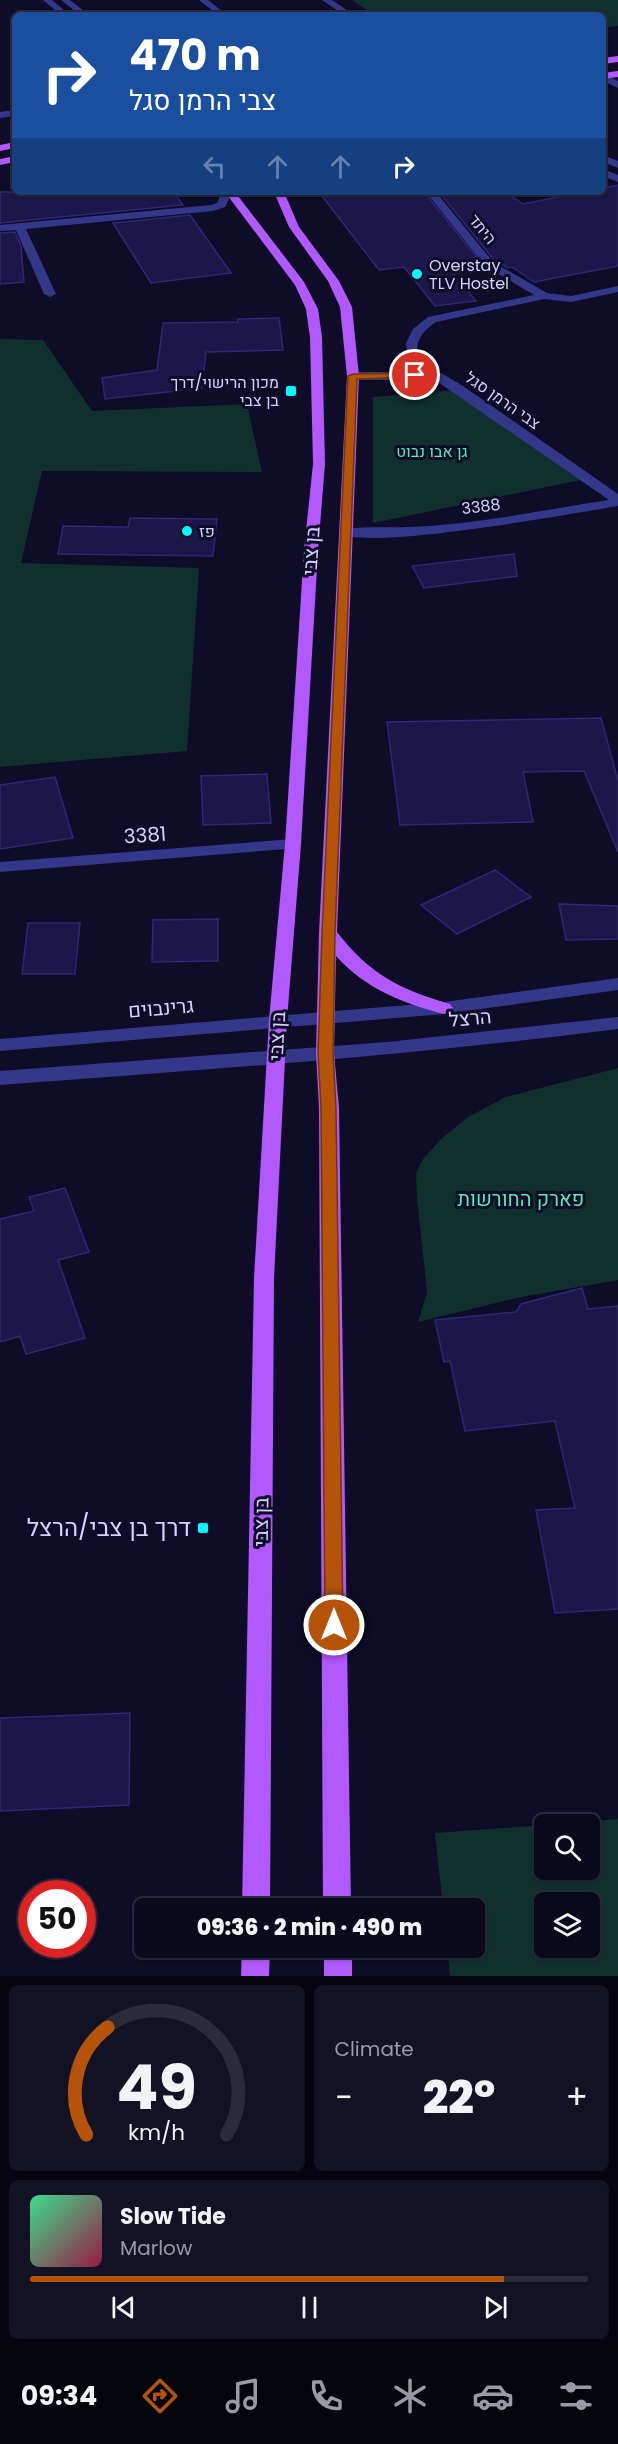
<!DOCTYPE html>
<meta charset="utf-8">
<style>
:root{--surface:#0a091c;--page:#131225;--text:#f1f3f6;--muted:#999aa3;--line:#2a2a3b;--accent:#b45309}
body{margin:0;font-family:Poppins,Heebo,sans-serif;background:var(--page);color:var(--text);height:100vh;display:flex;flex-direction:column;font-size:22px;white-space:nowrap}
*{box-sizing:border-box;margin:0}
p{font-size:20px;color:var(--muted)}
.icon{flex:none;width:33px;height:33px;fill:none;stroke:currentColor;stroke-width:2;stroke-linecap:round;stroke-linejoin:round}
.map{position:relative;height:1976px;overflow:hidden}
.panel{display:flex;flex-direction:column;gap:9px;padding:9px;background:#06050f;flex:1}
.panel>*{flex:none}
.hud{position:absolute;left:12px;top:12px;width:594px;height:183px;border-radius:9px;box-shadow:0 2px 4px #0004,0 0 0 2px var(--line);background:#1a4fa0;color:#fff;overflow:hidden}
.fabs{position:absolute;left:534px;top:1814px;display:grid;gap:12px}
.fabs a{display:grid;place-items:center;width:66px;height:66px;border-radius:9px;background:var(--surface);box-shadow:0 2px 4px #0004,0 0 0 2px var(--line);font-size:30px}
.speed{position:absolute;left:18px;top:1880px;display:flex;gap:12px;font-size:30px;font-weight:700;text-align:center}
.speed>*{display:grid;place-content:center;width:78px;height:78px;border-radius:50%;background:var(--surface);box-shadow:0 2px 4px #0004,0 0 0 2px var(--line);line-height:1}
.speed .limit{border:9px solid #d22;background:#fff;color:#111}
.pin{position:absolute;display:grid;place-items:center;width:51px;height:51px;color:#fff;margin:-26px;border:3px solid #fff;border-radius:50%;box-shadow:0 2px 6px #0007}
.me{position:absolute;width:66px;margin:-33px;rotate:0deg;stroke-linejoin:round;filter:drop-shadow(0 0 4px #0008)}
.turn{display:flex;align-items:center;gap:21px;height:126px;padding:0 18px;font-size:27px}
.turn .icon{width:78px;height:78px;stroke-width:2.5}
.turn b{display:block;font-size:42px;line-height:51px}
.lanes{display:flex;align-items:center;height:57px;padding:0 18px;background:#0003;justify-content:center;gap:30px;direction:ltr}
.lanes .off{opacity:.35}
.big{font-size:45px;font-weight:800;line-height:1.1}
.panel .tile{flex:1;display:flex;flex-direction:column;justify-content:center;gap:9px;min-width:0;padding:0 21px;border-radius:9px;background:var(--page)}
.panel .dial{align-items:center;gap:0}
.dial svg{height:156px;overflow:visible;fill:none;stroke:var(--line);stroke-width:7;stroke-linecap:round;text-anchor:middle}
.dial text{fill:var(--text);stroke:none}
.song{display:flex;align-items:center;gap:18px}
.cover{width:72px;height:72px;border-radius:9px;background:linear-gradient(135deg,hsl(150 70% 55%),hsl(340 70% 35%))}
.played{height:6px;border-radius:3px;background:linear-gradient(90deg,var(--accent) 85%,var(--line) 85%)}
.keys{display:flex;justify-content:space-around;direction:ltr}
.heat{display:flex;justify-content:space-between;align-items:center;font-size:33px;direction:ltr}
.panel .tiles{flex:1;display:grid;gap:9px;grid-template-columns:1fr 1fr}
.tile:last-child{grid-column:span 2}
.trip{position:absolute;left:134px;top:1898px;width:351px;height:60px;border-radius:9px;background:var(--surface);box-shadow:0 2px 4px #0004,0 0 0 2px var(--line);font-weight:800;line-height:60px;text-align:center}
.dock{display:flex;height:96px;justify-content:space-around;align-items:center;background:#04040b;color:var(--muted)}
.dock .icon{width:42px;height:42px}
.dock .active{color:var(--accent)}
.dock b{font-size:27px;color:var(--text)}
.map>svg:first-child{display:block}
</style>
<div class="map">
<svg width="618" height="1976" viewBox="0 0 618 1976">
<rect width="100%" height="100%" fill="#0e0c26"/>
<g fill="#0f302c" fill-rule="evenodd">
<path d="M352 0H618V26L603 28V15H374Z"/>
<path d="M0 339 43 340 92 411 247 404 262 472 42 471 21 563 199 568 187 751 0 767Z"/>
<path d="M452 390 581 480 373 523V397Z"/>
<path d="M618 1068V1280L516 1298 418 1322 427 1292 417 1198 416 1173 423 1159 441 1139 468 1117 506 1097Z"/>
<path d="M618 1819V1976H450L447 1947H474V1908H443L435 1833 544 1825V1869H590V1824H553ZM544 1902H590V1947H544Z"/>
</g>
<g fill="#1c1649" stroke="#2f2677" stroke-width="1.5">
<path d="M618 185V266L534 282 512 267 508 268 494 260 439 192H505L523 204 583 192H603V188Z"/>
<path d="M0 192H173L183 205 0 223Z"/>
<path d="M319 192H424L487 270 453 274 476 301 435 306 404 267 379 270Z"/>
<path d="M190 215 231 273 151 283 113 223Z"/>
<path d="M15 232 21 246 24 282 0 284V233Z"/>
<path d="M279 318 283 350 206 352 202 388 105 399 102 378 157 370 163 323 238 322V319Z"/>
<path d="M130 518 217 519 213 556 58 554 63 526 128 527Z"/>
<path d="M514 554 517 576 424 588 412 566Z"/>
<path d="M601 718 618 781V852L584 771 523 772 533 822 400 825 387 722Z"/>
<path d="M267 774 271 823 203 825 201 776Z"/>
<path d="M55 777 73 838 0 849V785Z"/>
<path d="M495 870 531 897 457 934 421 905Z"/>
<path d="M559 904 618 906V939L566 940Z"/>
<path d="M218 919V961L152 962 153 920Z"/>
<path d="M28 923H80L75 974H22Z"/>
<path d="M65 1188 89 1252 58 1260 85 1338 26 1354 20 1336 0 1342V1219L34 1211 29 1197Z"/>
<path d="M582 1288 588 1309 618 1306V1609L555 1613 536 1510 575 1508 555 1421 465 1431 450 1361 444 1362 435 1320 516 1312 521 1304Z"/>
<path d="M130 1713 129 1805 0 1811V1718Z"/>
</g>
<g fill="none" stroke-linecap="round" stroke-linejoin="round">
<g fill="#333789" fill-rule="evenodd">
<path d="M43 0H52L70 15H61Z"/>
<path d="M61 0H70L89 15H80Z"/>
<path d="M199 0H208L227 15H218Z"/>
<path d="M322 0H332L354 15H344Z"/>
<path d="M603 74 618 81V88L603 81Z"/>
<path d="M15 110V116L0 118V112Z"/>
<path d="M603 155 618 161V168L603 162Z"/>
<path d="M603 169 618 175V182L603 176Z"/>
<path d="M222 192H232L225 207 213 211 26 229 56 294 50 297 44 294 16 230 0 231V225L211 205 217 203Z"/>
<path d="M426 192H436L493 262 547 293 571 296 618 286V292L571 302 544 299 436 322C414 337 415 348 420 372L441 373 463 386 618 494V506C580 512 360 553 339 532 346 525 394 528 407 527 475 525 542 510 609 500L435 380H353L347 376 353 372H408L406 343 413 329 428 317 534 295 485 266Z"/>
<path d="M293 839 301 844 299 848 0 872V862Z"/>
<path d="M618 978V990L444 1014 0 1051V1039L444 1002Z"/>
<path d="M618 1017V1029C413 1055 206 1070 0 1085V1071L387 1042Z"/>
</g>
<g fill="#b158ff" fill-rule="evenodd">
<path d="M618 56V62L603 64V58Z"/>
<path d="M618 71V77L603 79V73Z"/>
<path d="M15 142V148L0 151V145Z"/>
<path d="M15 156V162L0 165V159Z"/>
<path d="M225 192H235L304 282 318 309 322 337 325 464 318 550 301 844 287 1020 274 1278 270 1908H242L254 1278 269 1020 285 844 304 550 313 464 310 337 306 309 295 285Z"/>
<path d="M274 192H284L299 227 339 281 352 307 359 376 337 932C369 974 401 990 450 1004L453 1008 450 1012 444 1014C402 1003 366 989 336 956L334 1053 339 1108 351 1908H323L319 1108 316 1053 319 933 347 376 340 307 328 281 289 227Z"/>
<path d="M242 1947H270L269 1976H241Z"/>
<rect x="324" y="1947" width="28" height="29"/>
</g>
</g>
<path fill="#b45309" stroke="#753606" stroke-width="1.5" d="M415 373 419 375 418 377 357 379 335 933 333 1053 336 1108 343 1625 341 1631 334 1633 328 1631 325 1625 321 1108 318 1053 322 933 348 376 353 374Z"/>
<g fill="#00fafc" stroke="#0e0c26" stroke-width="2">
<circle cx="417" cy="274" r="6"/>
<rect x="285" y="385" width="12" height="12" rx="3"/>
<circle cx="187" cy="531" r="6"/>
<rect x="197" y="1522" width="12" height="12" rx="3"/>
</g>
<g text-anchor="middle" stroke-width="6" stroke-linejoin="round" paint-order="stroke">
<g font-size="16" fill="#d2d1ff" stroke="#0e0c26">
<text transform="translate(483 229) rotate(51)" y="6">היתד</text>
<text transform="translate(503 400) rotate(35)" y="6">צבי הרמן סגל</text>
<text transform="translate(481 506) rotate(-7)" y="6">3388</text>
</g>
<g font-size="16" fill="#d2d1ff" stroke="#0e0c26" text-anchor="start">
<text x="429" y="271">Overstay<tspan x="429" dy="18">TLV Hostel</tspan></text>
<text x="279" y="388" text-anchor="end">מכון הרישוי/דרך<tspan x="279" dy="18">בן צבי</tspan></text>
<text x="199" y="537">פז</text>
</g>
<g font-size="16" fill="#51ebb7" stroke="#0e0c26">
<text x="432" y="457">גן אבו נבוט</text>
</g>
<g font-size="20" fill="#d2d1ff" stroke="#0e0c26">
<text transform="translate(311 551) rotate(-86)" y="7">בן צבי</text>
<text transform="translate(145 835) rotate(-4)" y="7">3381</text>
<text transform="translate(161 1008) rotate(-5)" y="7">גרינבוים</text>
<text transform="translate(470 1018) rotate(-5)" y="7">הרצל</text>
<text transform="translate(277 1036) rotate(-87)" y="7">בן צבי</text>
<text transform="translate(261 1522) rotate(-89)" y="7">בן צבי</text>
</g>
<g font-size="20" fill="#51ebb7" stroke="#0e0c26">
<text x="521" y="1206">פארק החורשות</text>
</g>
<g font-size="24" fill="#d2d1ff" stroke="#0e0c26" text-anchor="end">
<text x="191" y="1536">דרך בן צבי/הרצל</text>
</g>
</g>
</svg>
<div class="fabs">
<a><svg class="icon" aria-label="search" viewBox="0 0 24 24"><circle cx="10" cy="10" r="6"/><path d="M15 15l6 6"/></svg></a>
<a><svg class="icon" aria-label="layers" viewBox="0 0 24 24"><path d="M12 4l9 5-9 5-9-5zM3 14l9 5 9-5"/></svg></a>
</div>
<div class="speed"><div class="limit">50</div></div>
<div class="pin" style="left:415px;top:375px;background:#d93025"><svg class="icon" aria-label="arrive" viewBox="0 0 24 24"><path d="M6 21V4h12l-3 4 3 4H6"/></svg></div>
<svg class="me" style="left:334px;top:1625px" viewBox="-20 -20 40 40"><circle r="17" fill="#b45309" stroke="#fff" stroke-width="3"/><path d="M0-11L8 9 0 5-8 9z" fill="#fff"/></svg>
<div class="trip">09:36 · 2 min · 490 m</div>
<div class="hud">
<div class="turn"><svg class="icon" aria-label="right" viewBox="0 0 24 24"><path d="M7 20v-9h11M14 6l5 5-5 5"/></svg><div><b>470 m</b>צבי הרמן סגל</div></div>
<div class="lanes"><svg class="icon off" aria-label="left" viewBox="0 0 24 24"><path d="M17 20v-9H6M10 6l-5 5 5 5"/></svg><svg class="icon off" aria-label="ahead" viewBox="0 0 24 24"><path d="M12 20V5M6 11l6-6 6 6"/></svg><svg class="icon off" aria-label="ahead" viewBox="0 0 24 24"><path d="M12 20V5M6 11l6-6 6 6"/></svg><svg class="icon" aria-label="right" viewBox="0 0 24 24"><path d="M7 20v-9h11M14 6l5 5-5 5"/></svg></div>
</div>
</div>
<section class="panel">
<div class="tiles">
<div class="tile dial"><svg viewBox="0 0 100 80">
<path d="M14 69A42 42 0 1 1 86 69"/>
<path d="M14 69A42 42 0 0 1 25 14" stroke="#b45309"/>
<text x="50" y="56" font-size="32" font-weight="700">49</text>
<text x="50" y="72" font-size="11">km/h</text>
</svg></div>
<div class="tile"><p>Climate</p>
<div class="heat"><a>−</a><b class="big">22°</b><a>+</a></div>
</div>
<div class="tile">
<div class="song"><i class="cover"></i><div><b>Slow Tide</b><p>Marlow</p></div></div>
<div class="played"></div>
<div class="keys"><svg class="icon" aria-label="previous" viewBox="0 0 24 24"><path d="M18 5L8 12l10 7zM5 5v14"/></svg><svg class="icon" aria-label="pause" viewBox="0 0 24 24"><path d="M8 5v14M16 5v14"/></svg><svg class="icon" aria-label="next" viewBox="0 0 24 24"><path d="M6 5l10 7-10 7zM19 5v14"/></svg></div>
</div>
</div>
</section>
<nav class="dock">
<b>09:34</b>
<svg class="icon active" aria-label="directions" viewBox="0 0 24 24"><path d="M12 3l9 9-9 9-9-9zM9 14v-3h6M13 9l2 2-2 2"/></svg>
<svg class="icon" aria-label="music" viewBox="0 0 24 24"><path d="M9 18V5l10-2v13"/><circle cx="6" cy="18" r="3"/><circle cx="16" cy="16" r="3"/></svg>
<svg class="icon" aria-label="phone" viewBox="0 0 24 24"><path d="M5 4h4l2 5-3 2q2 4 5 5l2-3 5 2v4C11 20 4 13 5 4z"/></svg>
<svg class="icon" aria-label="climate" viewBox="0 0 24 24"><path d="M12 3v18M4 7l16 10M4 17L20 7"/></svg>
<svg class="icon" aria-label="car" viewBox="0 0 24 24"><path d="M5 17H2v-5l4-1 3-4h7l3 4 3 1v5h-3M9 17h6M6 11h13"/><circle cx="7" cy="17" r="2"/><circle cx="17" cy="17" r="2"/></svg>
<svg class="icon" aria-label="filters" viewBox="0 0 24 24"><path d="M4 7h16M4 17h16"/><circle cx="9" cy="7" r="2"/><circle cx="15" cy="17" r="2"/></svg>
</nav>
